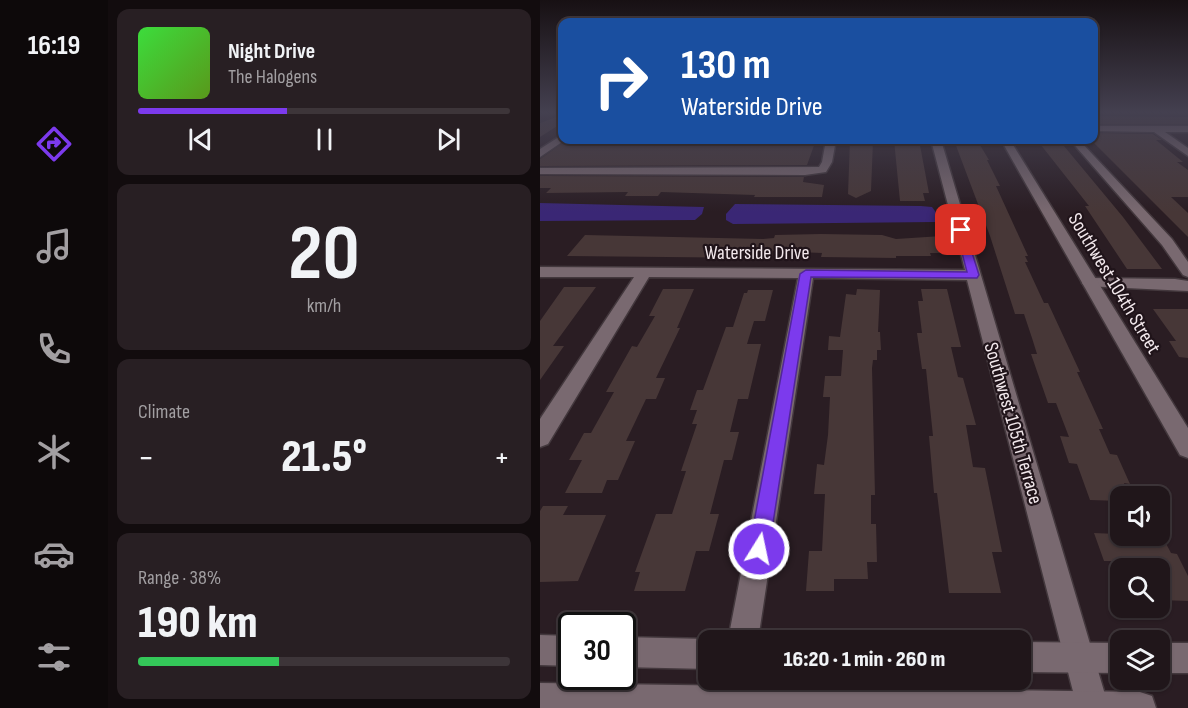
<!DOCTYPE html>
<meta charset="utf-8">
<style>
:root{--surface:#20161a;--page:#281f23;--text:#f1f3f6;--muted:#a29fa2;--line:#3d3539;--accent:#7c3aed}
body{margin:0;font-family:"Sofia Sans Condensed",sans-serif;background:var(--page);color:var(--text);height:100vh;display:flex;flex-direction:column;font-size:22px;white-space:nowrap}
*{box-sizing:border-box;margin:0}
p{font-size:20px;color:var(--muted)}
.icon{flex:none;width:33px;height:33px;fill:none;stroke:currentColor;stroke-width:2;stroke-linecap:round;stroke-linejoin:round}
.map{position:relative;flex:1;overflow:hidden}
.drawer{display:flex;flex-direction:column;gap:9px;padding:9px;background:#120c0e;width:432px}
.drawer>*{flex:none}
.banner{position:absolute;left:18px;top:18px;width:540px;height:126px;border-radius:12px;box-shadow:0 2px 4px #0004,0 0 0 2px var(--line);background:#1a4fa0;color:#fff;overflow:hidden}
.buttons{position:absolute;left:570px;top:486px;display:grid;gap:12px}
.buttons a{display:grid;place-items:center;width:60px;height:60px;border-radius:12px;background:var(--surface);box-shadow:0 2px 4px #0004,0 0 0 2px var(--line);font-size:30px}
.speed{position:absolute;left:18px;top:612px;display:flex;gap:12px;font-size:30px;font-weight:700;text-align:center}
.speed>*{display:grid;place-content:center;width:78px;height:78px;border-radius:50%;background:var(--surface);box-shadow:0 2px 4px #0004,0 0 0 2px var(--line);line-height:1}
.speed .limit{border:3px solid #111;border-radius:9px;background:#fff;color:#111}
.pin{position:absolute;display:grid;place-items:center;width:51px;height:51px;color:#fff;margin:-26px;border-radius:12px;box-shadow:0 3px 9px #0006}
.me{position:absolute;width:66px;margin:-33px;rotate:10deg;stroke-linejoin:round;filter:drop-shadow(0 0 4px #0008)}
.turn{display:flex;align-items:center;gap:21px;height:126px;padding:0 24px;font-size:27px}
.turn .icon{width:78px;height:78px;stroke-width:2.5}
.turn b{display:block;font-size:42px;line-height:51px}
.big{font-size:45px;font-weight:800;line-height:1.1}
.drawer .tile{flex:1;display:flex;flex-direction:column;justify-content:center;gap:9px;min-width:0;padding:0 21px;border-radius:12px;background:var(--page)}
.drawer .dial{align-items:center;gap:0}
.dial b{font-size:78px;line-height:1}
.song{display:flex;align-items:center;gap:18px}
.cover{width:72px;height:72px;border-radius:9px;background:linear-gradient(135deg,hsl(120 70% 55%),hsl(90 70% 35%))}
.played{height:6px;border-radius:3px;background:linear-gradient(90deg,var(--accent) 40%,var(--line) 40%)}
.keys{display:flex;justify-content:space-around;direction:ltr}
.heat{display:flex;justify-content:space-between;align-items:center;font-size:33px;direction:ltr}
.charge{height:9px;border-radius:4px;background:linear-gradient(90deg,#34c759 38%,var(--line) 0)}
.trip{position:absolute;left:158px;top:630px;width:333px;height:60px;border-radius:12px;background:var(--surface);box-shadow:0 2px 4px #0004,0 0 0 2px var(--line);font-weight:800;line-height:60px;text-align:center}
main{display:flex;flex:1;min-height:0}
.tab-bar{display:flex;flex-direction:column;width:108px;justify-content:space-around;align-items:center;background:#0d090a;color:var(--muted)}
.tab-bar .icon{width:42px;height:42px}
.tab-bar .on{color:var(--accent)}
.tab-bar b{font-size:27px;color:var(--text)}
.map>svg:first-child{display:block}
</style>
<main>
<nav class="tab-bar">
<b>16:19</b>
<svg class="icon on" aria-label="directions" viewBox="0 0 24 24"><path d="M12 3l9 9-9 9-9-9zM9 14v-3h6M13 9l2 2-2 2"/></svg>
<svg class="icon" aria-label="music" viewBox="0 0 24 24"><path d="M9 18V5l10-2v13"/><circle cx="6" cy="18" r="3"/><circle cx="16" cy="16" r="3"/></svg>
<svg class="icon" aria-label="phone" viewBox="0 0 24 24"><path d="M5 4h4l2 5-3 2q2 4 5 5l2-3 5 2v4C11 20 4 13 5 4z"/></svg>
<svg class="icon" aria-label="climate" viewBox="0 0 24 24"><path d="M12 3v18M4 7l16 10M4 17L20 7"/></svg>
<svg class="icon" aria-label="car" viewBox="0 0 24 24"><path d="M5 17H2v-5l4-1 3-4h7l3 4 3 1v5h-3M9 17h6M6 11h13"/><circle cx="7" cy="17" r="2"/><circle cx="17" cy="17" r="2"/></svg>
<svg class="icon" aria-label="filters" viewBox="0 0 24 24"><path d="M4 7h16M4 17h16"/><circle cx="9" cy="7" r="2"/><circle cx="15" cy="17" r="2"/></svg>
</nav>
<section class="drawer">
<div class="tile">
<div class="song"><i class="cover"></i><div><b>Night Drive</b><p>The Halogens</p></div></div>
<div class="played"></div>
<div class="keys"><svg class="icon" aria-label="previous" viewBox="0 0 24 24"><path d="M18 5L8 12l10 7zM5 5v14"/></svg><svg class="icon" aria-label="pause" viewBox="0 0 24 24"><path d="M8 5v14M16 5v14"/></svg><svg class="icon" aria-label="next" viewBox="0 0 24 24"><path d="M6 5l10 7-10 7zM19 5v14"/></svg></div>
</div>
<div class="tile dial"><b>20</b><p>km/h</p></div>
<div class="tile"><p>Climate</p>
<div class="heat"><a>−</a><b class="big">21.5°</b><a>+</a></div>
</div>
<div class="tile"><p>Range · 38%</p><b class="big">190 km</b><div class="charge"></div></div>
</section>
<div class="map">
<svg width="648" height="708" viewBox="0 0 648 708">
<rect width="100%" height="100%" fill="#2a1d23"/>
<g fill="#3a2775">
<path d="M0 203 164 207 162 214 155 220 0 221Z"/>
<path d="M195 204 381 206 392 207 398 215 395 222 193 224 186 220V214Z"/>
</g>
<g fill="#473737">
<path d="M22 115V123L0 137V123Z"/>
<path d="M554 116 648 117V124H554Z"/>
<path d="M554 133 613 134 622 140H616L643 162H637L648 170V197H631L648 213V237L554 143Z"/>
<path d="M27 140H276L267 165 0 166V159Z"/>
<path d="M310 140 333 141 331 191 316 198 308 194Z"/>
<path d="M354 140H379L389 193H383L385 201H360Z"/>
<path d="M419 140H437L449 160H447L460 186H456L488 256H485L488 262H485L504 303H508L540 372H537L563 429H559L570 454 577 455 590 484 584 483 589 496H580V501L550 500 537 464 529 463 520 436 529 437 516 403H508L491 354H497L492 338 484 314H475L450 236 415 143H421Z"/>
<path d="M497 140H519L583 217 622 269H587L545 206H549Z"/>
<path d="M0 176 264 177 263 182 284 185 282 197H214L215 195 121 192 118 196H85L88 192 6 193 11 188H0Z"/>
<path d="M281 234 342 235 356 239 402 236 406 253H390L391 256H356V258L281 257 282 253 233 251 232 258 27 256 45 235 223 239 234 238 235 235Z"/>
<path d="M24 287H56L13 346H24L0 380V321Z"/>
<path d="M123 289H154L137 328H140L116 378H125L116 399H106L86 441H95L78 480H67L62 493H25L42 460H29L44 433H51L74 392H66L92 346 97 347 115 316H109Z"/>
<path d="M317 289 340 290 338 332H340L341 350H337V360H333L332 368 335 495H331V524H336L337 562H327L328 579H294V591H266L269 551H282L285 494H274L277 464 284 465 288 435 290 397H283L285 376H301L303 350H288L289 336 300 337 306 294 316 295Z"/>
<path d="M381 289H407L421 347H411L418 377 423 378 436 425H426L433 467 445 468 462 552H452L461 593H409L397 493H394L389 436H393L386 369H382L377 333H382L378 301H383Z"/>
<path d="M208 290H233L225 321H214L207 344H221L208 399H198L190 432H199L192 460H184L170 514H179L169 551H156L145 591H94L100 572H95L116 514H132L146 471H141L157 424H152L157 410H150L157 390H163L186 327H193L204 293H207Z"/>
<path d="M613 309H648V358L639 357 629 341H636Z"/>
<path d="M3 506H28L23 515H66L38 581 0 582V511Z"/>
<path d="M554 533 622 536 631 553 637 554 648 576V601L620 600V568H588L585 561H564Z"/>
</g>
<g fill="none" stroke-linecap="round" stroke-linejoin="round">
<g stroke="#43383d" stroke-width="3">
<g id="street">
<path d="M648 126V132H625L648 148V156L614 132 554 131V126Z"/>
<path d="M22 135V140H25L0 157V149Z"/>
<path d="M286 140H296L292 162 286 172 265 175 0 174V168L279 167 282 162Z"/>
<path d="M391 140H401L569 708 537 707 427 280 273 278 218 640H188L258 278 109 277 8 444 0 447V419L94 277H0V267L425 270Z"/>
<path d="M530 140H539L632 239 648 262V277L643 275 622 245Z"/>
<path d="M550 278 635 279 648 281V291L545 286 542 283 545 280Z"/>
<path d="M181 680H212L207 708H179L177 702Z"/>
</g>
</g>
<g stroke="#43383d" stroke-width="3">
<g id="secondary">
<path d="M461 140H470L648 428V458L640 455Z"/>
<path d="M0 635 32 636V666L0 665Z"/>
<path d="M82 637 168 639 172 640H168V669L82 667Z"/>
<path d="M480 642 580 643V673L480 672Z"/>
<rect x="620" y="643" width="28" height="30"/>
<path d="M0 683 600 692 612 696 616 708H0Z"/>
</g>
</g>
<use href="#street" fill="#796970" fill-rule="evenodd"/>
<use href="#secondary" fill="#796970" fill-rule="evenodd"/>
</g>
<linearGradient id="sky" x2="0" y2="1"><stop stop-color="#171013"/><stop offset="0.53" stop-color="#444050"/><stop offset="1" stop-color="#444050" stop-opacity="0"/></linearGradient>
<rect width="648" height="212" fill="url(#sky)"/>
<path fill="#7c3aed" stroke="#51269a" stroke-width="1.5" d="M421 227 425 230 439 275 437 278 271 277 229 549 226 556 219 559 212 556 209 549 260 274 266 270 427 272 416 230Z"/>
<g text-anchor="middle" stroke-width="4.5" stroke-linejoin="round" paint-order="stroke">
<g font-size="20" fill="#f2e8ec" stroke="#20141a">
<text x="217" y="259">Waterside Drive</text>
<text transform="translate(575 283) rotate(59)" y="7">Southwest 104th Street</text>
<text transform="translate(474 423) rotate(74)" y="7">Southwest 105th Terrace</text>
</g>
</g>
</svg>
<div class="buttons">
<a><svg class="icon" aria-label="sound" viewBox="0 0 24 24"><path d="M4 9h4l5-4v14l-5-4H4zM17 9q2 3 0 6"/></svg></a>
<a><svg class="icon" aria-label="search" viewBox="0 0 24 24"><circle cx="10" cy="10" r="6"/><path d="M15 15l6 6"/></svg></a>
<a><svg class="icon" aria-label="layers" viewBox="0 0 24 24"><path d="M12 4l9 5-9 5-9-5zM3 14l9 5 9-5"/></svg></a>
</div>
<div class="speed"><div class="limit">30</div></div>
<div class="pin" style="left:421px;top:230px;background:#d93025"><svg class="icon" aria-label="arrive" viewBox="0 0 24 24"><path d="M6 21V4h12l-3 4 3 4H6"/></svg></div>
<svg class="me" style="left:219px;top:549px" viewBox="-20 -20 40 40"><circle r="17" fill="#7c3aed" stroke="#fff" stroke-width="3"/><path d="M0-11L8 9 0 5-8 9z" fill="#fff"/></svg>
<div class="trip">16:20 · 1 min · 260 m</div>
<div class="banner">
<div class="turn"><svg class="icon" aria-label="right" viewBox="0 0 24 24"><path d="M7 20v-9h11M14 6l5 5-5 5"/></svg><div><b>130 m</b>Waterside Drive</div></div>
</div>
</div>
</main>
